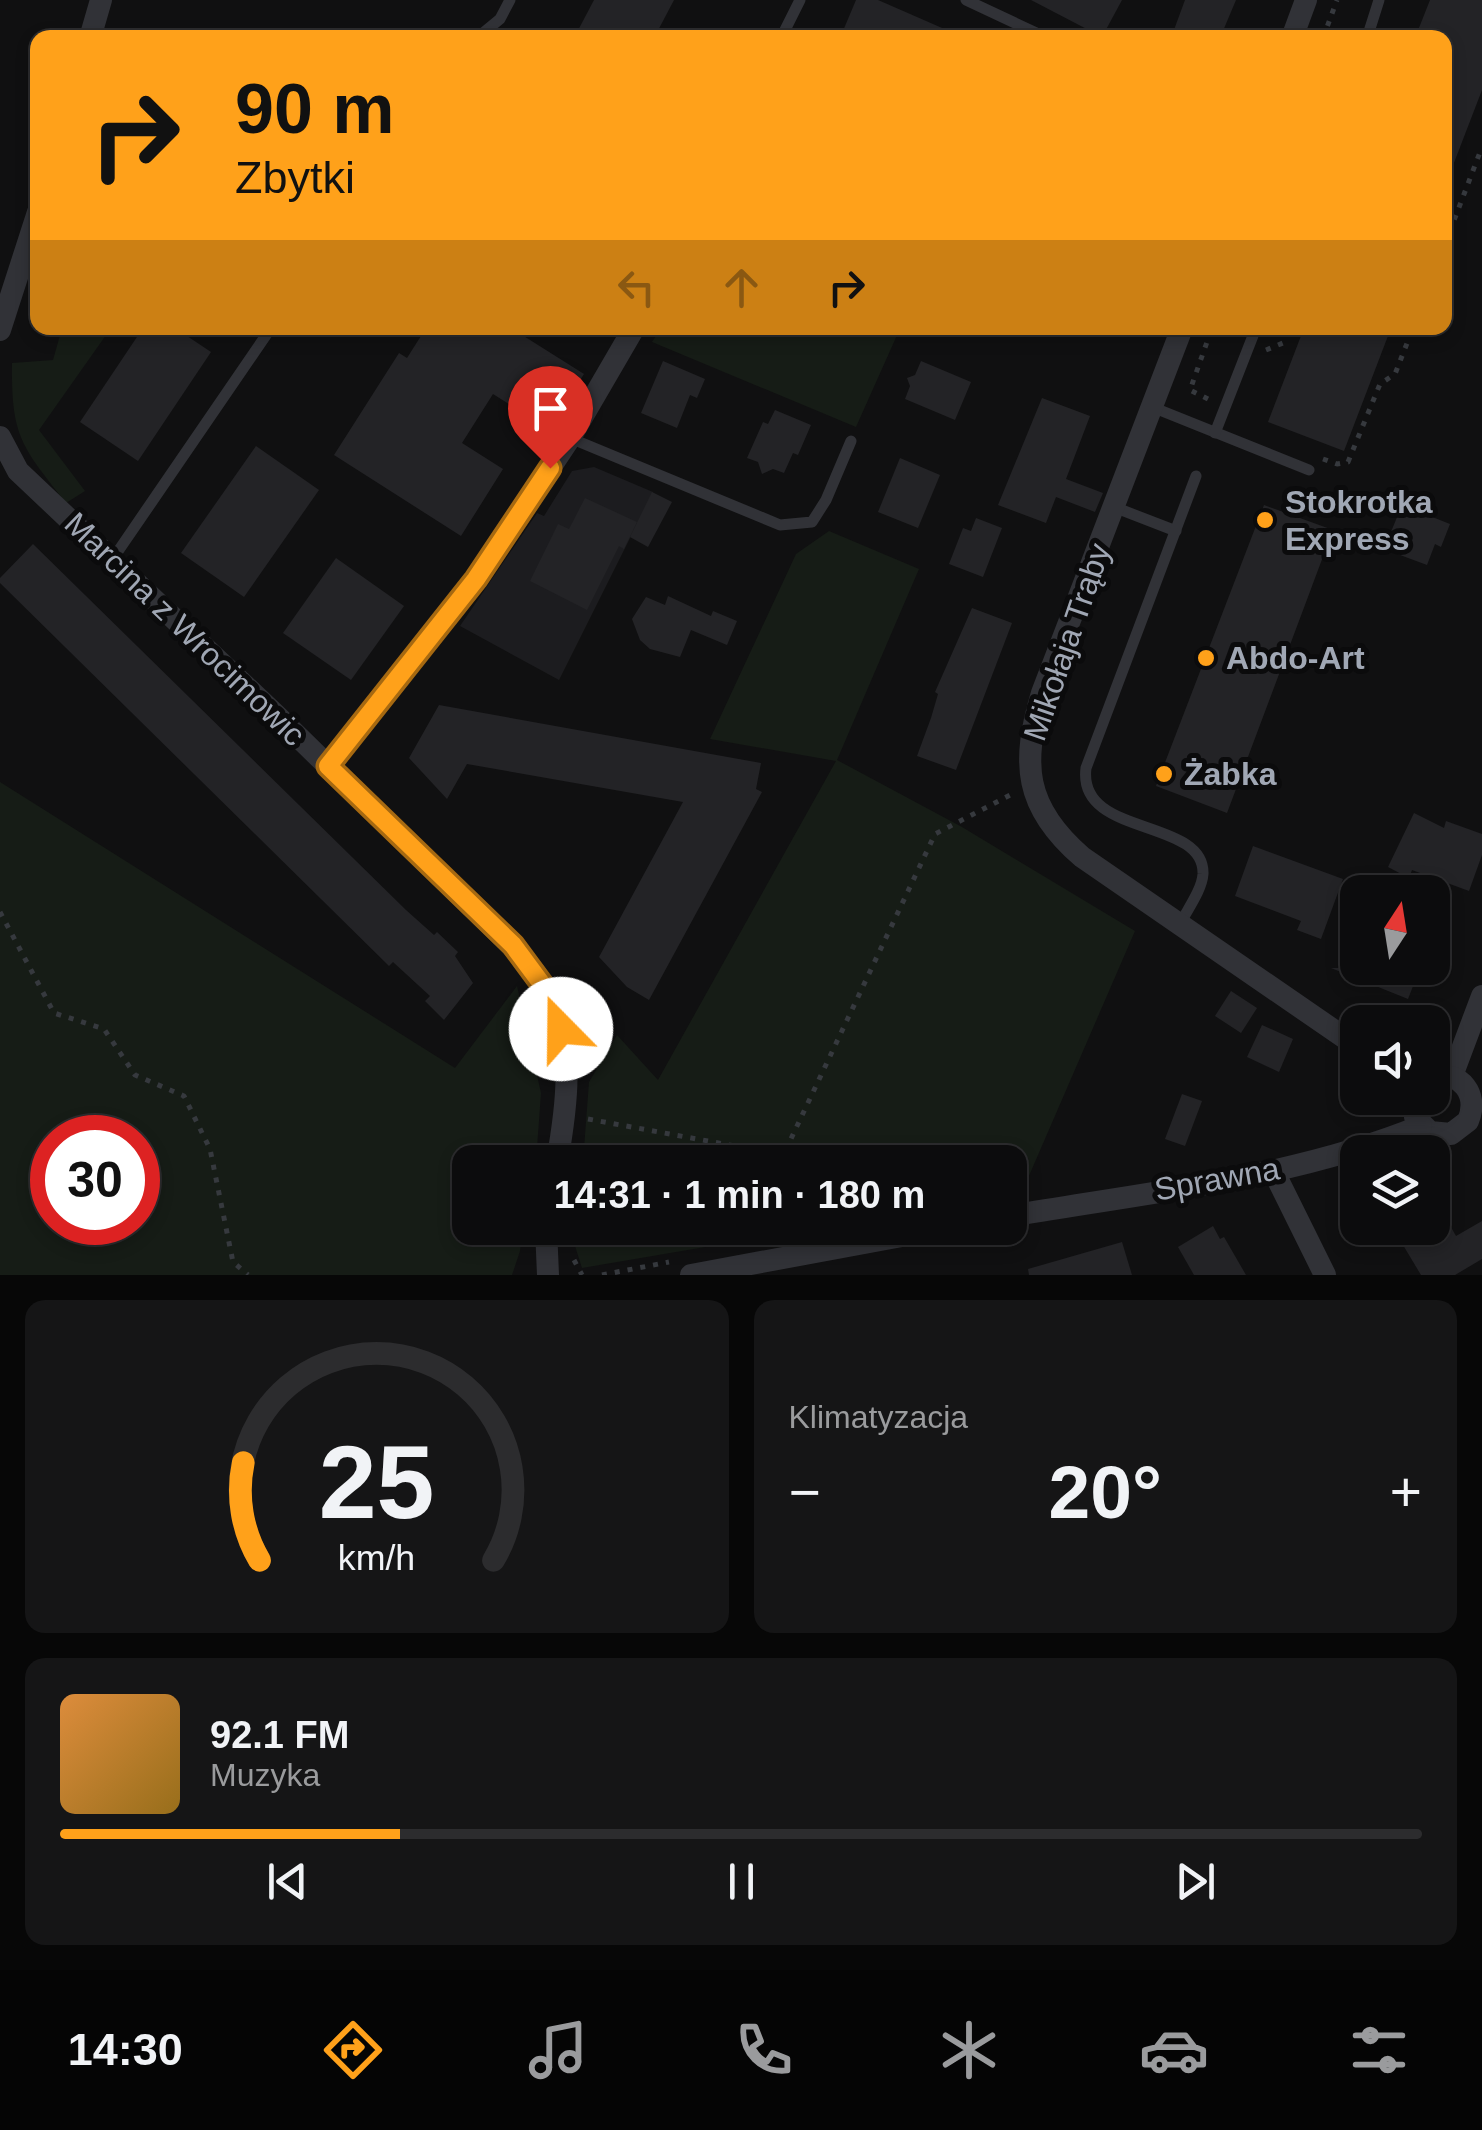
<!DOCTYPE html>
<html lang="pl">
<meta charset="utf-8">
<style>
:root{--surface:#0c0c0d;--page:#151516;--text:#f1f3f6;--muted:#9a9b9d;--line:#2c2c2e;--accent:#ffa11a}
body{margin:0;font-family:Helvetica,sans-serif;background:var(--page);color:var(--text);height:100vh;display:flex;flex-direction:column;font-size:38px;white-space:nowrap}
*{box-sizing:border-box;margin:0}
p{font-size:32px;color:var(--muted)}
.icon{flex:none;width:55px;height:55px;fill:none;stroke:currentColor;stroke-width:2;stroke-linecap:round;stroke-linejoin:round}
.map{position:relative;height:1275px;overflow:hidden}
.side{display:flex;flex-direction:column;gap:25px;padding:25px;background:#070707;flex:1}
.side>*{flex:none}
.hud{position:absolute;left:30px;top:30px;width:1422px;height:305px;border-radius:20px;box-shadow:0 5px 15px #0003,0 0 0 2px var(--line);background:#ffa11a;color:#111;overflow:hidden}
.needle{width:65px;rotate:12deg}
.controls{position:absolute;left:1340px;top:875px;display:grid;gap:20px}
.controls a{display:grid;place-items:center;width:110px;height:110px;border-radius:20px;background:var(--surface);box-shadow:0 5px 15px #0003,0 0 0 2px var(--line);font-size:50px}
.speed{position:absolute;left:30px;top:1115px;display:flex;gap:20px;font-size:50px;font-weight:700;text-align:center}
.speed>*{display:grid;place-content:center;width:130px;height:130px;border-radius:50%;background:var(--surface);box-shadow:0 5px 15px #0003,0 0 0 2px var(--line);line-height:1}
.speed .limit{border:15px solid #d22;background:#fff;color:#111}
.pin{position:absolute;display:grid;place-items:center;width:85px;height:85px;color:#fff;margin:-102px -42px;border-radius:50% 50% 50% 0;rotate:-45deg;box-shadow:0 0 10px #0007}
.pin .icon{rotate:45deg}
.me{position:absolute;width:110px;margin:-55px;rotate:338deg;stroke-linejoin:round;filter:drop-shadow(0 0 8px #0008)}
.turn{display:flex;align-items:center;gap:35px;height:210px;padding:0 40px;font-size:45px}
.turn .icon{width:130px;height:130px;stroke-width:2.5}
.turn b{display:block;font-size:70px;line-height:85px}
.lanes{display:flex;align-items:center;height:95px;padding:0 40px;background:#0003;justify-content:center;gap:50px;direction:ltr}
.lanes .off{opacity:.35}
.big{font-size:75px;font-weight:700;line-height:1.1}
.side .card{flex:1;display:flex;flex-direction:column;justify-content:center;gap:15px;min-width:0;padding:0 35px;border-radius:20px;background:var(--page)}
.side .dial{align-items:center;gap:0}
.dial svg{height:260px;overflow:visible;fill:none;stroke:var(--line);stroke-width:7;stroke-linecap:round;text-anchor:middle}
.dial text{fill:var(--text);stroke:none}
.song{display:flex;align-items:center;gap:30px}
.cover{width:120px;height:120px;border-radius:15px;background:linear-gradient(135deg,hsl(30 70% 55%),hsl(40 70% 35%))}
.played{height:10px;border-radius:5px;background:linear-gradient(90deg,var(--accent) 25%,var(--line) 25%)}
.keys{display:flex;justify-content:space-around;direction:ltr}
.heat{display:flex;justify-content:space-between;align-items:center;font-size:55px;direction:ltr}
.side .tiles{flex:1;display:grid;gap:25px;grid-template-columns:1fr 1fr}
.card:last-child{grid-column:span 2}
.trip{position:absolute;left:452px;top:1145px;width:575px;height:100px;border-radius:20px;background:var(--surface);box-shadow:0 5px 15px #0003,0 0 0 2px var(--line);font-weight:700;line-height:100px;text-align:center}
.menu{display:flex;height:160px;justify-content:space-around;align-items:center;background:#050505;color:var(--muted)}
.menu .icon{width:70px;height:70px}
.menu .active{color:var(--accent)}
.menu b{font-size:45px;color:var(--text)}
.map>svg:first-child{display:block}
</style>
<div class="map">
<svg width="1482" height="1275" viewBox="0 0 1482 1275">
<rect width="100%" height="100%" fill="#101011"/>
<path fill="#1c1c1f" d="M594 467 653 492 559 680 460 626 537 513 544 516 572 471Z"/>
<g fill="#161c16" fill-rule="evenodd">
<path d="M62 328H111L39 430 85 491 66 503C22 446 11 438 12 363L53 360Z"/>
<path d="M661 328H886L898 333 856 427 652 342Z"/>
<path d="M829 531 919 569 837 760 962 827 1135 931 1022 1192 1010 1194V1162H583L589 1082 617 1035 658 1080 836 761 710 739 796 554Z"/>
<path d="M0 782 455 1068 517 986 541 1093 536 1162H470V1228H523L520 1251 512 1275H0ZM52 1138H138V1222H52Z"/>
<path d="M572 1228H816L582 1268 575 1246 568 1239Z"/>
</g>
<g fill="#232326">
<path d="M594 0H674L654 38H574Z"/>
<path d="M856 0H878L965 38H840Z"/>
<path d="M1031 0H1122L1102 37Z"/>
<path d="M1185 0H1236L1220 38H1171Z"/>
<path d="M1430 0H1482V90L1447 181 1445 38H1415Z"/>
<path d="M143 328H175L211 352 138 461 80 422Z"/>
<path d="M426 328H511L584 374 549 429 493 394 462 443 503 469 461 536 334 455 399 353 407 358Z"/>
<path d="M1304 328H1391L1344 451 1268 422Z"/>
<path d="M663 361 705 379 697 398 690 395 677 428 641 413Z"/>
<path d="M921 361 971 382 955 420 905 399 910 386 907 378 915 375Z"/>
<path d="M1042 398 1090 416 1066 479 1103 493 1095 512 1056 497 1046 523 998 505Z"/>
<path d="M775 410 811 425 798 455 793 453 784 473 773 469 762 474 758 462 747 458 763 422 768 424Z"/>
<path d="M256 446 319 490 244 597 181 553Z"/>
<path d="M900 458 940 475 918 528 878 512Z"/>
<path d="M652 492 672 502 648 547 630 537Z"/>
<path d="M585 498 637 522 624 549 619 546 587 610 530 581 558 524 569 529Z"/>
<path d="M1264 505 1333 530 1227 813 1156 786Z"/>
<path d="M1402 505 1450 524 1441 547 1435 544 1427 565 1384 549Z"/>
<path d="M976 518 1002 528 983 577 949 564 963 528 971 531Z"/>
<path d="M33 544 406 910 434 935 437 932 458 952 455 956 473 983 444 1020 425 1001 430 996 393 962 389 966 0 583V578Z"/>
<path d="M336 558 404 606 351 680 283 633Z"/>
<path d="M668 596 711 616 713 611 737 621 727 645 691 630 680 657 650 649 640 640 632 619 646 597 665 605Z"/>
<path d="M972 608 1012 623 956 770 917 756 931 718 938 694 935 692Z"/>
<path d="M439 705 761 763 756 789 762 792 649 1000 627 987 599 957 683 802 467 764 447 799 409 758Z"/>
<path d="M1414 813 1444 828 1446 821 1482 834V855L1469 891 1412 870 1409 878 1388 867Z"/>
<path d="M1253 846 1343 879 1321 939 1297 930 1301 921 1235 896Z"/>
<path d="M1331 968H1420L1408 999Z"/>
<path d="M1231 991 1257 1008 1241 1033 1215 1016Z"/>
<path d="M1262 1025 1293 1039 1279 1072 1247 1057Z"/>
<path d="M1182 1094 1202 1101 1185 1146 1165 1139Z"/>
<path d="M1447 1220 1456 1236 1482 1221V1259L1455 1275H1421L1403 1245Z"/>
<path d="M1213 1226 1220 1239 1224 1237 1246 1275H1194L1178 1247Z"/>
<path d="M1122 1242 1132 1275H1029L1028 1269Z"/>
</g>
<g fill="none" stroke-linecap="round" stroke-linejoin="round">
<g stroke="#36393e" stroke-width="5" stroke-dasharray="5 8" stroke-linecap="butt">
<path d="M1323 38 1337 0"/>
<path d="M1445 244 1482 147"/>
<path d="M1289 328 1302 333"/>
<path d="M1266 350 1283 343 1289 328"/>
<path d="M1208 399 1190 390 1212 328"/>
<path d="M1323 459 1337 464 1348 462 1380 384 1395 374 1413 328"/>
<path d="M0 912 54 1013 104 1029 135 1075 184 1096 210 1149 233 1262 248 1275"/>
<path d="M588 1119 822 1162"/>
<path d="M780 1162 935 834 1012 794"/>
<path d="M966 1241 994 1236"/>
<path d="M743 1243 750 1228"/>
<path d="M574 1260 582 1275"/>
<path d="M602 1275 669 1262"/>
</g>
<g stroke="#313237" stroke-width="11">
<path d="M966 0 1047 38"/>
<path d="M477 38 500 19 510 0"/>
<path d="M781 38 800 0"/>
<path d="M1367 38 1379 0"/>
<path d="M1152 407 1309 470"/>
<path d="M1215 433 1256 328"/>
<path d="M570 438 780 525 812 522 826 500 851 441"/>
<path d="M1114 507 1176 531"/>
<path d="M112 560 271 328"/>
<path d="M1180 924C1187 910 1202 890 1203 874 1205 817 1077 838 1086 768L1196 476"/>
</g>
<g stroke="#313237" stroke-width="22">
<path d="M90 38 101 0"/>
<path d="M1292 38 1306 0"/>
<path d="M1182 328 1042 693C1021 763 1024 807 1082 857L1358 1047"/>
<path d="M0 330 38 212"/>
<path d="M0 437 18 471 277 716 522 956C531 968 542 980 549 994 575 1049 567 1105 557 1162"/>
<path d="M328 766 476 579 570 438 634 328"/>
<path d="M1452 1076 1482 996"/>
<path d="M1413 1098 1415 1117 1430 1132 1451 1134 1468 1121C1479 1095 1462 1071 1432 1076"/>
<path d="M1273 1170 1325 1275"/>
<path d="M1010 1216C1147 1192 1291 1179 1421 1126"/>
<path d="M546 1228 548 1275"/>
<path d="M691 1275 945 1228"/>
</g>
</g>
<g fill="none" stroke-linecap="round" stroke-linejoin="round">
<g stroke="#a66911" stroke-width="25">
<path id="route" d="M550 468 476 579 328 766 513 945 547 991 561 1029"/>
</g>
<use href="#route" stroke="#ffa11a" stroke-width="18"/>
</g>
<g fill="#ffa11a" stroke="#0b0b0c" stroke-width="4">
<circle cx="1265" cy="520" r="10"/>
<circle cx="1206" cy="658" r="10"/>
<circle cx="1164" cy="774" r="10"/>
</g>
<g text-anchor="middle" stroke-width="10" stroke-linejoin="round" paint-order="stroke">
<g font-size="32" font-weight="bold" fill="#a0a7b4" stroke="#0b0b0c" text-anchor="start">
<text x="1285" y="513">Stokrotka<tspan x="1285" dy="37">Express</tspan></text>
<text x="1226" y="669">Abdo-Art</text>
<text x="1184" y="785">Żabka</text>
</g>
<g font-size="32" fill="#a0a7b4" stroke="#0b0b0c">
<text transform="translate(185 629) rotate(44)" y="11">Marcina z Wrocimowic</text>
<text transform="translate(1067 642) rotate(-71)" y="11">Mikołaja Trąby</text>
<text transform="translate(1217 1179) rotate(-10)" y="11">Sprawna</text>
</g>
</g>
</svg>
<div class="controls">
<a><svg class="needle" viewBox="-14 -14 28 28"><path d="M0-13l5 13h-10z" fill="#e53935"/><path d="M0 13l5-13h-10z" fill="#9a9b9d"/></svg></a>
<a><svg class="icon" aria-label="sound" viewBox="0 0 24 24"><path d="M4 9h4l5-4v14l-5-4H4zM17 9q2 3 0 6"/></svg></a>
<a><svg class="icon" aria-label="layers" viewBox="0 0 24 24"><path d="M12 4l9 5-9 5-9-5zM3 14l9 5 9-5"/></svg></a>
</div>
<div class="speed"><div class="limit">30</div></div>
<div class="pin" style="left:550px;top:468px;background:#d93025"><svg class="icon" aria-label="arrive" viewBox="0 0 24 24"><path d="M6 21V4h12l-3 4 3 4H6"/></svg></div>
<svg class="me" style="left:561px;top:1029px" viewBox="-20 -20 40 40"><circle r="19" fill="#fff"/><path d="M0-13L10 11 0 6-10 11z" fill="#ffa11a"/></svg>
<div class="trip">14:31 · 1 min · 180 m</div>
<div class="hud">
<div class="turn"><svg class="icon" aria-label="right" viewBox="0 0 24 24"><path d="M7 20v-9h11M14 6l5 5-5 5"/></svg><div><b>90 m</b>Zbytki</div></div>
<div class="lanes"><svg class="icon off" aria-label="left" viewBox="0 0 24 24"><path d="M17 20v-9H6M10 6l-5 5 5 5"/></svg><svg class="icon off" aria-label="ahead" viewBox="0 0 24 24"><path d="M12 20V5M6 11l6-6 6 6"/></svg><svg class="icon" aria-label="right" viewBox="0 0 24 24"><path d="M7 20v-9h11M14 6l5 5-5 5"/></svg></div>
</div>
</div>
<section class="side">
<div class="tiles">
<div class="card dial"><svg viewBox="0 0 100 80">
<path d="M14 69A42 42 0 1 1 86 69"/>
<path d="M14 69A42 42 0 0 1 9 39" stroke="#ffa11a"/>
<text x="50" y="56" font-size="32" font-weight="700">25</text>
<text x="50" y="72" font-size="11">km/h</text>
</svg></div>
<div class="card"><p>Klimatyzacja</p>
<div class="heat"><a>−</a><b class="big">20°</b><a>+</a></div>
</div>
<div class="card">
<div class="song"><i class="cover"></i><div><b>92.1 FM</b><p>Muzyka</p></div></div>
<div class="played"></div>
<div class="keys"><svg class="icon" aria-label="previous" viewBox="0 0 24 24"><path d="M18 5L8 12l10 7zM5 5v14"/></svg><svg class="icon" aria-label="pause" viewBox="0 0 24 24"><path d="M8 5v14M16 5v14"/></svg><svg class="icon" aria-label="next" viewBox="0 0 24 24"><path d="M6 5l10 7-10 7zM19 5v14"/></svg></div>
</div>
</div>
</section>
<nav class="menu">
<b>14:30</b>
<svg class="icon active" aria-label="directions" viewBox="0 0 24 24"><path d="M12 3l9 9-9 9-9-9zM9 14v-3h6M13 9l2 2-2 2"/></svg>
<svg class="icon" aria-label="music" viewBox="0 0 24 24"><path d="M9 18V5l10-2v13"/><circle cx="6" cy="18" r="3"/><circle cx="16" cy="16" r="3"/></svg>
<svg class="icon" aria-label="phone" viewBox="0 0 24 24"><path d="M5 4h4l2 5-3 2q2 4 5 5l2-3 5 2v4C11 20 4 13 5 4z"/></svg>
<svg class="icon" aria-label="climate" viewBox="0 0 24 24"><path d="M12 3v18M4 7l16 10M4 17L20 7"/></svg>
<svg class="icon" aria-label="car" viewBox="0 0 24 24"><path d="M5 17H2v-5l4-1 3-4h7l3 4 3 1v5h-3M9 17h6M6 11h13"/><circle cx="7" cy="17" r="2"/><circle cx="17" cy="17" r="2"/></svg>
<svg class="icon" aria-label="filters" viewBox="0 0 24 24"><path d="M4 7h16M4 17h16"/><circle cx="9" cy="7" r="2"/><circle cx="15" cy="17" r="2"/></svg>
</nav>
